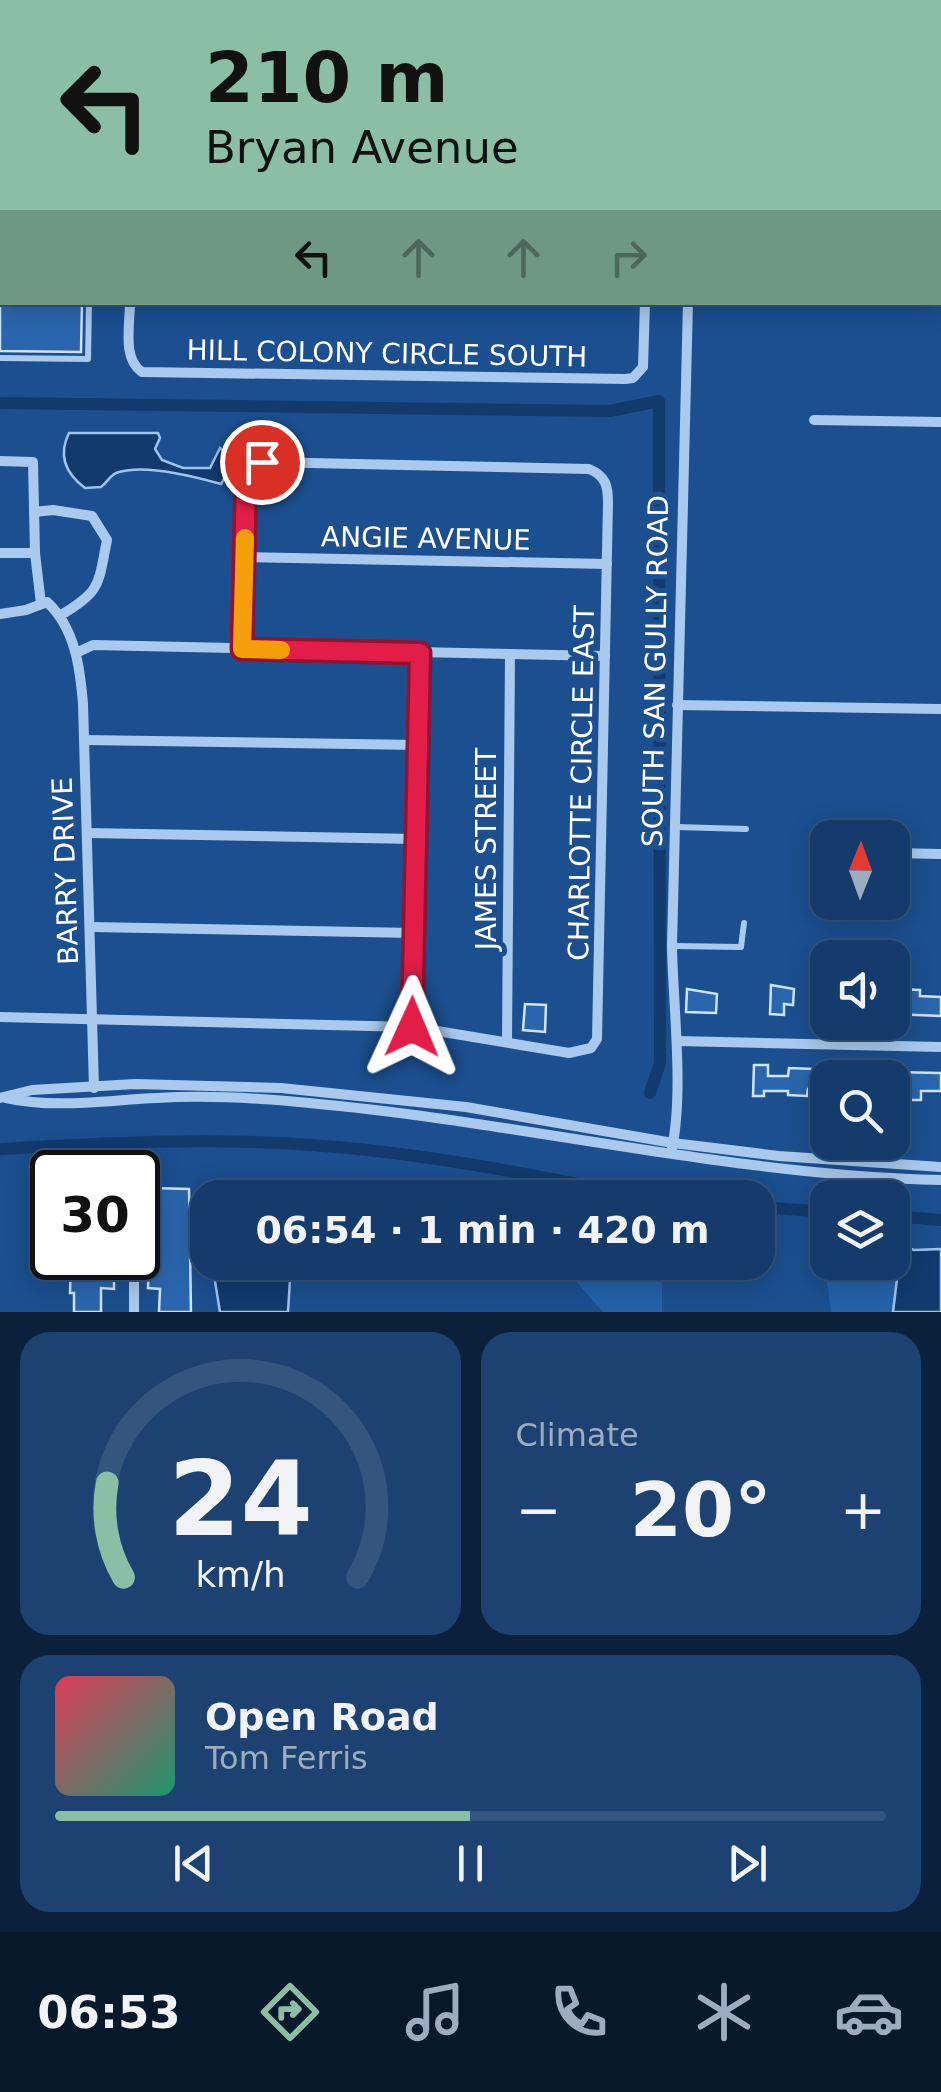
<!DOCTYPE html>
<meta charset="utf-8">
<style>
:root{--surface:#143b6b;--page:#1d4271;--text:#f1f3f6;--muted:#9dadc1;--line:#33557e;--accent:#8abfa5}
body{margin:0;font-family:"DejaVu Sans",sans-serif;background:var(--page);color:var(--text);height:100vh;display:flex;flex-direction:column;font-size:38px;white-space:nowrap}
*{box-sizing:border-box;margin:0}
p{font-size:32px;color:var(--muted)}
.icon{flex:none;width:55px;height:55px;fill:none;stroke:currentColor;stroke-width:2;stroke-linecap:round;stroke-linejoin:round}
.map{position:relative;height:1312px;overflow:hidden}
.details{display:flex;flex-direction:column;gap:20px;padding:20px;background:#0b203b;flex:1}
.details>*{flex:none}
.top-card{position:absolute;left:0px;top:0px;width:942px;height:305px;box-shadow:0 5px 25px #0003,0 0 0 2px var(--line);background:#8abfa5;color:#111;overflow:hidden}
.needle{width:65px;rotate:1deg}
.controls{position:absolute;left:810px;top:820px;display:grid;gap:20px}
.controls a{display:grid;place-items:center;width:100px;height:100px;border-radius:20px;background:var(--surface);box-shadow:0 5px 25px #0003,0 0 0 2px var(--line);font-size:50px}
.speed{position:absolute;left:30px;top:1150px;display:flex;gap:20px;font-size:50px;font-weight:700;text-align:center}
.speed>*{display:grid;place-content:center;width:130px;height:130px;border-radius:50%;background:var(--surface);box-shadow:0 5px 25px #0003,0 0 0 2px var(--line);line-height:1}
.speed .limit{border:5px solid #111;border-radius:15px;background:#fff;color:#111}
.pin{position:absolute;display:grid;place-items:center;width:85px;height:85px;color:#fff;margin:-42px;border:5px solid #fff;border-radius:50%;box-shadow:0 2px 10px #0007}
.me{position:absolute;width:110px;margin:-55px;rotate:1deg;stroke-linejoin:round;filter:drop-shadow(0 0 8px #0008)}
.turn{display:flex;align-items:center;gap:35px;height:210px;padding:0 40px;font-size:45px}
.turn .icon{width:130px;height:130px;stroke-width:2.5}
.turn b{display:block;font-size:70px;line-height:85px}
.lanes{display:flex;align-items:center;height:95px;padding:0 40px;background:#0003;justify-content:center;gap:50px;direction:ltr}
.lanes .off{opacity:.35}
.big{font-size:75px;font-weight:600;line-height:1.1}
.details .card{flex:1;display:flex;flex-direction:column;justify-content:center;gap:15px;min-width:0;padding:0 35px;border-radius:30px;background:var(--page)}
.details .dial{align-items:center;gap:0}
.dial svg{height:260px;overflow:visible;fill:none;stroke:var(--line);stroke-width:7;stroke-linecap:round;text-anchor:middle}
.dial text{fill:var(--text);stroke:none}
.song{display:flex;align-items:center;gap:30px}
.cover{width:120px;height:120px;border-radius:15px;background:linear-gradient(135deg,hsl(350 70% 55%),hsl(160 70% 35%))}
.played{height:10px;border-radius:5px;background:linear-gradient(90deg,var(--accent) 50%,var(--line) 50%)}
.keys{display:flex;justify-content:space-around;direction:ltr}
.heat{display:flex;justify-content:space-between;align-items:center;font-size:55px;direction:ltr}
.details .tiles{flex:1;display:grid;gap:20px;grid-template-columns:1fr 1fr}
.card:last-child{grid-column:span 2}
.trip{position:absolute;left:190px;top:1180px;width:585px;height:100px;border-radius:30px;background:var(--surface);box-shadow:0 5px 25px #0003,0 0 0 2px var(--line);font-weight:600;line-height:100px;text-align:center}
.menu{display:flex;height:160px;justify-content:space-around;align-items:center;background:#08182b;color:var(--muted)}
.menu .icon{width:70px;height:70px}
.menu .selected{color:var(--accent)}
.menu b{font-size:45px;color:var(--text)}
.map>svg:first-child{display:block}
</style>
<div class="map">
<svg width="941" height="1312" viewBox="0 0 941 1312">
<rect width="100%" height="100%" fill="#1b4f8f"/>
<g fill="#2461a8">
<path d="M827 1244 828 1262H892L893 1257 904 1260 897 1279 893 1312H831L824 1259Z"/>
<path d="M560 1263H662V1312H603Z"/>
</g>
<g fill="#123a6d" stroke="#9cc4f0" stroke-width="2.5">
<path d="M69 433H158L160 438 155 449 162 460 183 468H210L220 448 226 454V476L221 484C193 476 146 464 119 472 110 474 108 482 101 487L85 488C65 473 58 455 69 433Z"/>
<path d="M893 1243 914 1250 941 1249V1312H893L897 1279 904 1260 893 1257Z"/>
<path d="M212 1263H291L288 1312H220Z"/>
</g>
<g fill="none" stroke-linecap="round" stroke-linejoin="round">
<g stroke="#123a6d" stroke-width="12">
<path d="M0 403 610 411 659 401 660 1063 650 1093"/>
<path d="M0 1149C104 1143 208 1137 312 1145 426 1153 538 1176 650 1198"/>
<path d="M660 1187 662 1198"/>
<path d="M758 1207 828 1212"/>
<path d="M892 1216 941 1220"/>
</g>
</g>
<g fill="#2a66ad" stroke="#cfe3fa" stroke-width="2.5">
<path d="M0 302H82L81 352 0 351Z"/>
<path d="M771 985 794 989 793 1005 784 1004V1015L770 1014Z"/>
<path d="M687 989 717 994 716 1013 686 1012Z"/>
<path d="M897 989 920 990V996L941 997V1016L892 1014V996L897 997Z"/>
<path d="M525 1004 546 1005 545 1032 523 1030Z"/>
<path d="M754 1065H768V1076H788L789 1068 814 1069 813 1089H808L807 1096 788 1095V1091H764V1096H753Z"/>
<path d="M892 1072 941 1073V1091H921V1100H907L908 1090H892Z"/>
<path d="M150 1188 189 1189 191 1312H159L160 1289 148 1288Z"/>
<path d="M71 1258H114V1289L101 1288V1312H74V1293H70Z"/>
</g>
<g fill="none" stroke-linecap="round" stroke-linejoin="round">
<g stroke="#a9c9ee" stroke-width="6">
<path d="M24 2 25 0"/>
<path d="M112 2 113 0"/>
<path d="M0 33H2"/>
<path d="M0 61H2"/>
<path d="M0 161H2"/>
<path d="M0 238H2"/>
<path d="M0 358 88 359 89 302"/>
<path d="M676 827 746 829"/>
<path d="M673 946 741 947 744 923"/>
</g>
<g stroke="#a9c9ee" stroke-width="10">
<path d="M786 0 789 2"/>
<path d="M136 2V0"/>
<path d="M382 2V0"/>
<path d="M654 2V0"/>
<path d="M749 2 751 0"/>
<path d="M849 2 851 0"/>
<path d="M940 143H941"/>
<path d="M940 255H941"/>
<path d="M130 302C130 325 122 359 142 372L625 379 633 378 643 367 645 302"/>
<path d="M814 420 941 422"/>
<path d="M0 461 33 462 35 553 41 604"/>
<path d="M34 512 53 510 92 516 107 540C98 584 102 591 61 615"/>
<path d="M0 553H35"/>
<path d="M244 557 607 564"/>
<path d="M0 614 26 610 47 602C75 628 80 667 83 704L94 1088"/>
<path d="M76 653 93 645 605 656"/>
<path d="M677 705 941 709"/>
<path d="M84 740 418 745"/>
<path d="M88 833 416 839"/>
<path d="M832 836 835 838"/>
<path d="M892 853 941 854"/>
<path d="M91 927 414 933"/>
<path d="M0 1017 413 1027 569 1053 591 1048 597 1039 608 503C608 486 606 476 589 469L262 462 248 472 246 480 242 649"/>
<path d="M413 1027 420 653"/>
<path d="M677 1041 941 1047"/>
<path d="M507 1042 510 655"/>
<path d="M0 1098 32 1090 135 1084 281 1088 466 1107 673 1143 779 1156 941 1167"/>
<path d="M6 1098C55 1109 108 1100 157 1098 208 1095 259 1098 309 1103 520 1122 728 1175 941 1180"/>
<path d="M672 1148C684 1091 673 1006 672 946L688 302"/>
<path d="M134 1258V1312"/>
</g>
</g>
<g fill="none" stroke-linecap="round" stroke-linejoin="round">
<g stroke="#92132f" stroke-width="25">
<path id="route" d="M262 462 248 472 246 480 242 649 420 653 412 1027"/>
</g>
<use href="#route" stroke="#e11d48" stroke-width="18"/>
<path stroke="#f59e0b" stroke-width="18" d="M245 538 242 649 281 650"/>
</g>
<g text-anchor="middle" stroke-width="10" stroke-linejoin="round" paint-order="stroke">
<g font-size="28" fill="#fff" stroke="#1b4f8f">
<text transform="translate(387 353) rotate(1)" y="10">HILL COLONY CIRCLE SOUTH</text>
<text transform="translate(426 538) rotate(1)" y="10">ANGIE AVENUE</text>
<text transform="translate(655 671) rotate(-89)" y="10">SOUTH SAN GULLY ROAD</text>
<text transform="translate(581 783) rotate(-89)" y="10">CHARLOTTE CIRCLE EAST</text>
<text transform="translate(486 849) rotate(-90)" y="10">JAMES STREET</text>
<text transform="translate(65 871) rotate(-92)" y="10">BARRY DRIVE</text>
</g>
</g>
</svg>
<div class="controls">
<a><svg class="needle" viewBox="-14 -14 28 28"><path d="M0-13l5 13h-10z" fill="#e53935"/><path d="M0 13l5-13h-10z" fill="#9dadc1"/></svg></a>
<a><svg class="icon" aria-label="sound" viewBox="0 0 24 24"><path d="M4 9h4l5-4v14l-5-4H4zM17 9q2 3 0 6"/></svg></a>
<a><svg class="icon" aria-label="search" viewBox="0 0 24 24"><circle cx="10" cy="10" r="6"/><path d="M15 15l6 6"/></svg></a>
<a><svg class="icon" aria-label="layers" viewBox="0 0 24 24"><path d="M12 4l9 5-9 5-9-5zM3 14l9 5 9-5"/></svg></a>
</div>
<div class="speed"><div class="limit">30</div></div>
<div class="pin" style="left:262px;top:462px;background:#d93025"><svg class="icon" aria-label="arrive" viewBox="0 0 24 24"><path d="M6 21V4h12l-3 4 3 4H6"/></svg></div>
<svg class="me" style="left:412px;top:1027px" viewBox="-20 -20 40 40"><path d="M0-17L14 15 0 8-14 15z" fill="#e11d48" stroke="#fff" stroke-width="4"/></svg>
<div class="trip">06:54 · 1 min · 420 m</div>
<div class="top-card">
<div class="turn"><svg class="icon" aria-label="left" viewBox="0 0 24 24"><path d="M17 20v-9H6M10 6l-5 5 5 5"/></svg><div><b>210 m</b>Bryan Avenue</div></div>
<div class="lanes"><svg class="icon" aria-label="left" viewBox="0 0 24 24"><path d="M17 20v-9H6M10 6l-5 5 5 5"/></svg><svg class="icon off" aria-label="ahead" viewBox="0 0 24 24"><path d="M12 20V5M6 11l6-6 6 6"/></svg><svg class="icon off" aria-label="ahead" viewBox="0 0 24 24"><path d="M12 20V5M6 11l6-6 6 6"/></svg><svg class="icon off" aria-label="right" viewBox="0 0 24 24"><path d="M7 20v-9h11M14 6l5 5-5 5"/></svg></div>
</div>
</div>
<section class="details">
<div class="tiles">
<div class="card dial"><svg viewBox="0 0 100 80">
<path d="M14 69A42 42 0 1 1 86 69"/>
<path d="M14 69A42 42 0 0 1 9 40" stroke="#8abfa5"/>
<text x="50" y="56" font-size="32" font-weight="700">24</text>
<text x="50" y="72" font-size="11">km/h</text>
</svg></div>
<div class="card"><p>Climate</p>
<div class="heat"><a>−</a><b class="big">20°</b><a>+</a></div>
</div>
<div class="card">
<div class="song"><i class="cover"></i><div><b>Open Road</b><p>Tom Ferris</p></div></div>
<div class="played"></div>
<div class="keys"><svg class="icon" aria-label="previous" viewBox="0 0 24 24"><path d="M18 5L8 12l10 7zM5 5v14"/></svg><svg class="icon" aria-label="pause" viewBox="0 0 24 24"><path d="M8 5v14M16 5v14"/></svg><svg class="icon" aria-label="next" viewBox="0 0 24 24"><path d="M6 5l10 7-10 7zM19 5v14"/></svg></div>
</div>
</div>
</section>
<nav class="menu">
<b>06:53</b>
<svg class="icon selected" aria-label="directions" viewBox="0 0 24 24"><path d="M12 3l9 9-9 9-9-9zM9 14v-3h6M13 9l2 2-2 2"/></svg>
<svg class="icon" aria-label="music" viewBox="0 0 24 24"><path d="M9 18V5l10-2v13"/><circle cx="6" cy="18" r="3"/><circle cx="16" cy="16" r="3"/></svg>
<svg class="icon" aria-label="phone" viewBox="0 0 24 24"><path d="M5 4h4l2 5-3 2q2 4 5 5l2-3 5 2v4C11 20 4 13 5 4z"/></svg>
<svg class="icon" aria-label="climate" viewBox="0 0 24 24"><path d="M12 3v18M4 7l16 10M4 17L20 7"/></svg>
<svg class="icon" aria-label="car" viewBox="0 0 24 24"><path d="M5 17H2v-5l4-1 3-4h7l3 4 3 1v5h-3M9 17h6M6 11h13"/><circle cx="7" cy="17" r="2"/><circle cx="17" cy="17" r="2"/></svg>
</nav>
